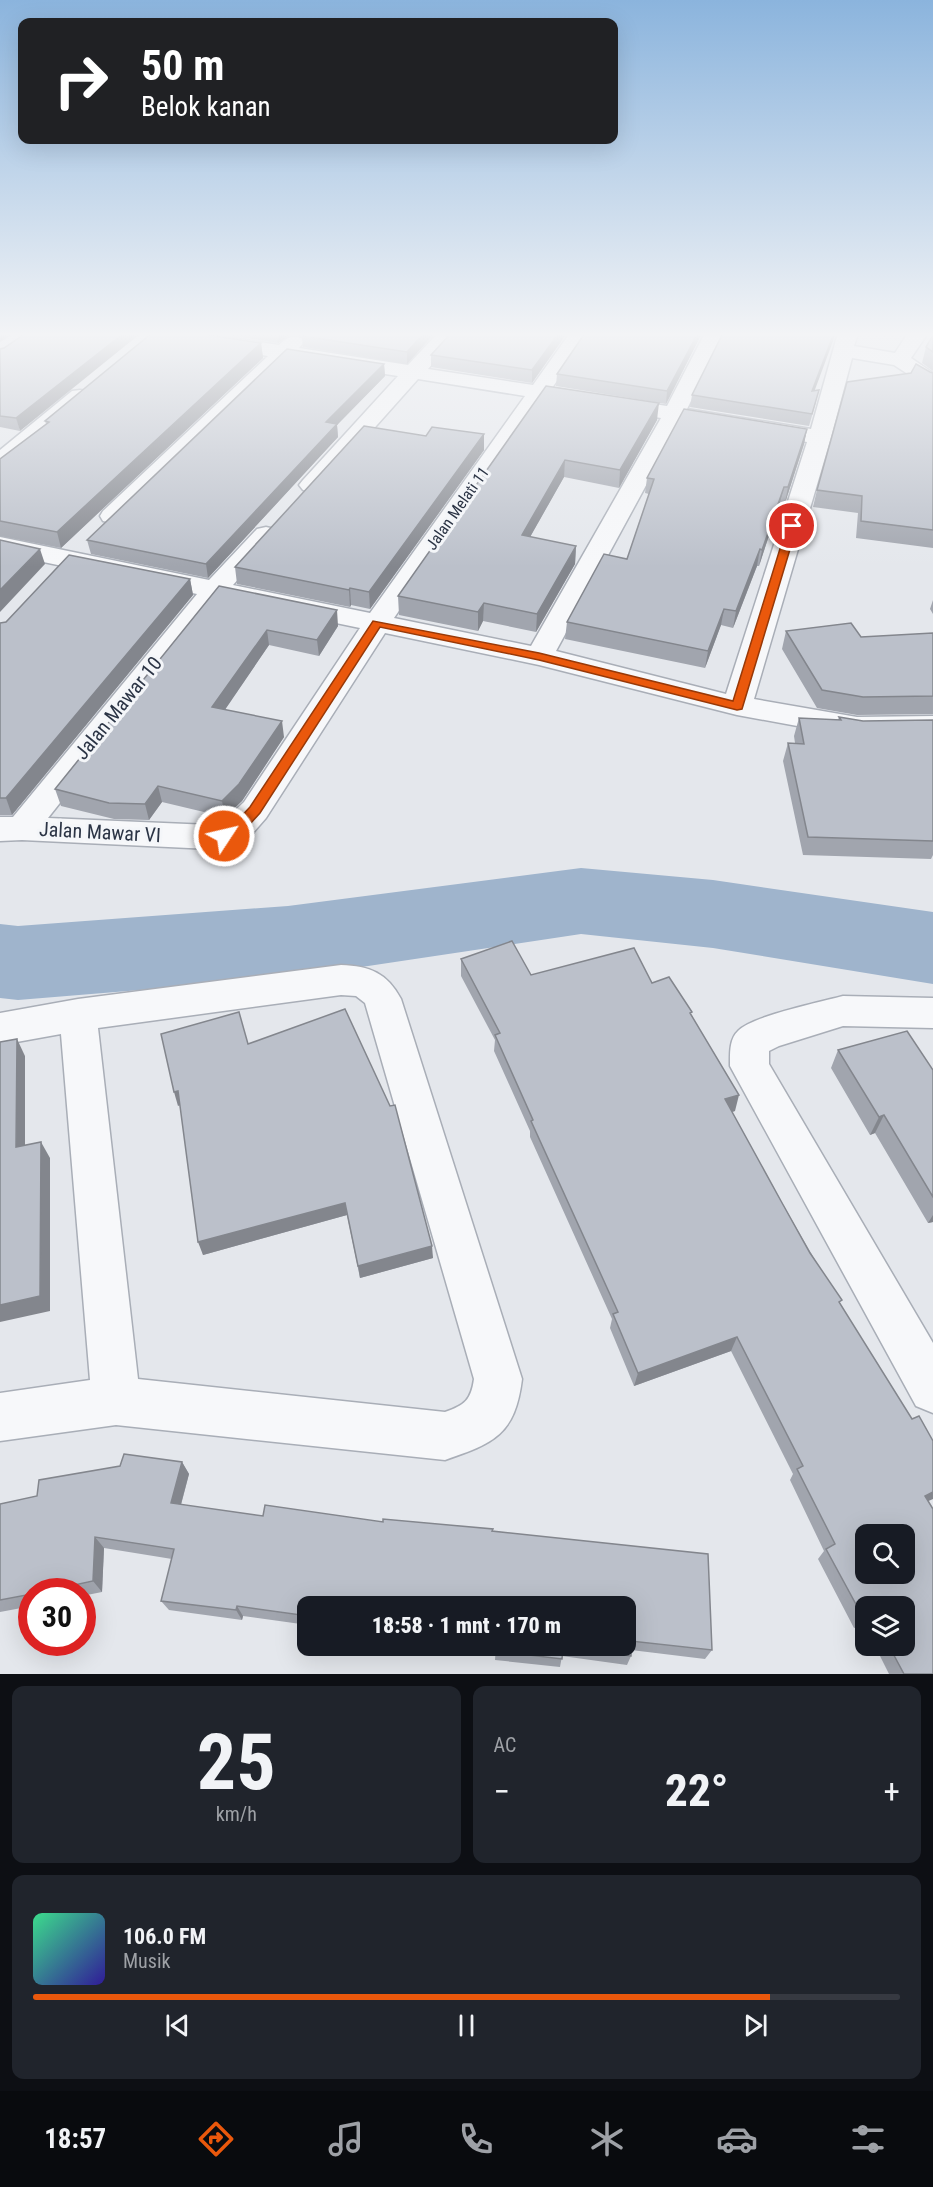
<!DOCTYPE html>
<html lang="id">
<meta charset="utf-8">
<style>
:root{--surface:#171b24;--page:#20242c;--text:#f1f3f6;--muted:#9ea1a6;--line:#363941;--accent:#ea580c}
body{margin:0;font-family:"Roboto Condensed",sans-serif;background:var(--page);color:var(--text);height:100vh;display:flex;flex-direction:column;font-size:22px;white-space:nowrap}
*{box-sizing:border-box;margin:0}
p{font-size:20px;color:var(--muted)}
.icon{flex:none;width:33px;height:33px;fill:none;stroke:currentColor;stroke-width:2;stroke-linecap:round;stroke-linejoin:round}
.map{position:relative;height:1674px;overflow:hidden}
.side{display:flex;flex-direction:column;gap:12px;padding:12px;background:#0d0f14;flex:1}
.side>*{flex:none}
.banner{position:absolute;left:18px;top:18px;width:600px;height:126px;border-radius:12px;box-shadow:0 6px 24px #0002;background:#202124;color:#fff;overflow:hidden}
.controls{position:absolute;left:855px;top:1524px;display:grid;gap:12px}
.controls a{display:grid;place-items:center;width:60px;height:60px;border-radius:12px;background:var(--surface);box-shadow:0 6px 24px #0002;font-size:30px}
.speed{position:absolute;left:18px;top:1578px;display:flex;gap:12px;font-size:30px;font-weight:700;text-align:center}
.speed>*{display:grid;place-content:center;width:78px;height:78px;border-radius:50%;background:var(--surface);box-shadow:0 6px 24px #0002;line-height:1}
.speed .limit{border:9px solid #d22;background:#fff;color:#111}
.pin{position:absolute;display:grid;place-items:center;width:51px;height:51px;color:#fff;margin:-26px;border:3px solid #fff;border-radius:50%;box-shadow:0 2px 6px #0007}
.me{position:absolute;width:66px;margin:-33px;rotate:55deg;stroke-linejoin:round;filter:drop-shadow(0 0 4px #0008)}
.turn{display:flex;align-items:center;gap:21px;height:126px;padding:0 24px;font-size:27px}
.turn .icon{width:78px;height:78px;stroke-width:2.5}
.turn b{display:block;font-size:42px;line-height:51px}
.big{font-size:45px;font-weight:800;line-height:1.1}
.side .card{flex:1;display:flex;flex-direction:column;justify-content:center;gap:9px;min-width:0;padding:0 21px;border-radius:12px;background:var(--page)}
.side .dial{align-items:center;gap:0}
.dial b{font-size:78px;line-height:1}
.song{display:flex;align-items:center;gap:18px}
.cover{width:72px;height:72px;border-radius:9px;background:linear-gradient(135deg,hsl(150 70% 55%),hsl(250 70% 35%))}
.played{height:6px;border-radius:3px;background:linear-gradient(90deg,var(--accent) 85%,var(--line) 85%)}
.keys{display:flex;justify-content:space-around;direction:ltr}
.heat{display:flex;justify-content:space-between;align-items:center;font-size:33px;direction:ltr}
.side .tiles{flex:1;display:grid;gap:12px;grid-template-columns:1fr 1fr}
.card:last-child{grid-column:span 2}
.trip{position:absolute;left:297px;top:1596px;width:339px;height:60px;border-radius:12px;background:var(--surface);box-shadow:0 6px 24px #0002;font-weight:800;line-height:60px;text-align:center}
.tab-bar{display:flex;height:96px;justify-content:space-around;align-items:center;background:#090b0e;color:var(--muted)}
.tab-bar .icon{width:42px;height:42px}
.tab-bar .current{color:var(--accent)}
.tab-bar b{font-size:27px;color:var(--text)}
.map>svg:first-child{display:block}
</style>
<div class="map">
<svg width="933" height="1674" viewBox="0 0 933 1674">
<rect width="100%" height="100%" fill="#e4e7ec"/>
<g fill="none" stroke-linecap="round" stroke-linejoin="round">
<path fill="#9fb4cc" fill-rule="evenodd" d="M581 868 713 880 933 912V984L713 948 581 934 288 978 18 1000 0 998V924L18 926 288 906Z"/>
<g stroke="#a9aeb7" stroke-width="3">
<g id="minor">
<path d="M152 333H201L279 345C287 338 290 335 301 338L304 342 299 348 408 365 438 333H459L428 369 533 385 570 333H590L552 388 565 390 568 395 565 400 557 401 544 399 394 618 531 646 661 418 606 409 603 404 606 399 614 398 667 406 705 333H725L687 409 811 429 838 333H858L854 346 895 353 908 333H928L911 358 933 373V388L926 386 894 365 852 358 831 437 754 699 857 717 933 716V736L857 737 737 715 539 665 385 633 266 818 252 834 242 841 210 849 22 840 0 841V817H13L197 594 0 553V537L209 580 257 529 266 527 275 529 278 534 233 585 370 613 525 396 418 379 319 490 311 492 303 490 299 485 303 480 398 376 288 359 121 521 112 523 103 521 100 516 103 511 268 356 162 339 155 337ZM681 421 807 442 726 694 556 651ZM221 599 360 628 244 802 224 821 210 825 48 818Z"/>
<path d="M80 390 88 391 91 396 88 401 8 467 0 469V450L72 391Z"/>
<path d="M341 965C370 966 387 973 401 999L522 1379C515 1435 494 1443 445 1460L116 1425 0 1441V1393L90 1380 61 1034 0 1045V1013L78 999ZM341 995 356 996 365 1003 474 1379C471 1400 465 1405 445 1412L138 1379 98 1028Z"/>
<path d="M843 996 933 998V1028L843 1026 779 1046 769 1051V1064L933 1343V1413L916 1406 730 1066C730 1055 729 1039 738 1031 752 1016 821 1002 843 996Z"/>
</g>
</g>
<use href="#minor" fill="#f7f8fa" fill-rule="evenodd"/>
</g>
<g fill="#a1a5ae">
<path d="M216 333H435L407 364 303 347 302 338 297 335 288 336 278 343Z"/>
<path d="M567 333 532 383 431 367V355Z"/>
<path d="M585 333H702L666 404 556 386 557 374Z"/>
<path d="M933 335V371L922 363 926 347Z"/>
<path d="M261 343 263 358 61 548 0 536V459L46 424 45 421Z"/>
<path d="M0 349 20 431 0 427Z"/>
<path d="M384 364 385 376 337 425 338 437 208 578 91 554 87 540Z"/>
<path d="M930 372 933 373V548L856 538 858 513 813 507 817 490Z"/>
<path d="M546 386 657 420 619 488 564 477 530 537 576 546 575 564 536 632 483 621 478 631 399 615 398 596Z"/>
<path d="M814 391 816 402 809 426 690 407 692 395Z"/>
<path d="M807 429 804 444 785 503 780 502 759 566H757L733 628 721 625 705 668 565 639 567 622 627 559 649 494 645 493 647 478Z"/>
<path d="M484 434V450L370 609 351 605 350 607 237 584 235 567 426 436Z"/>
<path d="M190 579 193 595 12 815H0V623Z"/>
<path d="M219 586 338 626 319 656 269 645 225 709 284 737 242 801 225 817 162 802 149 820 114 819 61 806 55 789Z"/>
<path d="M933 600V614L930 609Z"/>
<path d="M786 631 861 637 933 633V714L857 715 817 708 782 649Z"/>
<path d="M839 717 863 721 933 720V855L931 859 803 855 783 761 788 743H795L794 736 799 718 838 720Z"/>
<path d="M461 959 531 975 652 983 692 1016 735 1111 732 1112 781 1201 840 1303 928 1501 933 1674H889L875 1646H904L866 1606V1627L863 1623 854 1628 818 1559 824 1551 790 1480 793 1474 731 1351 634 1386 610 1328 612 1319 530 1137V1131L494 1051 495 1040 461 976Z"/>
<path d="M248 1044 390 1106 433 1258 360 1278 347 1215 203 1255 180 1105 178 1106Z"/>
<path d="M838 1050 933 1070V1222L928 1223 875 1133 870 1135 831 1068Z"/>
<path d="M182 1462 189 1474 181 1505 263 1516 383 1522 492 1531 712 1650 705 1659 631 1650V1656L627 1665 562 1656 560 1667 495 1660 496 1646 626 1606H308V1625L243 1616 242 1620 169 1610 161 1601 172 1559 104 1548 102 1592 82 1596V1592H32V1606L0 1612V1504L37 1496Z"/>
</g>
<g fill="#83868d">
<path d="M0 333H14L0 342Z"/>
<path d="M124 333H141L20 431 16 418Z"/>
<path d="M277 333H287L288 336 278 343Z"/>
<path d="M424 333H435L407 364V352Z"/>
<path d="M559 333H567L532 383V370Z"/>
<path d="M698 333H702L666 404 667 391Z"/>
<path d="M834 333H836L810 403 812 391Z"/>
<path d="M261 343 263 358 61 548 57 532Z"/>
<path d="M384 364 385 376 337 425 338 437 208 578 206 564 326 422Z"/>
<path d="M659 403 657 420 619 488 620 470Z"/>
<path d="M807 429 804 444 785 503 788 487Z"/>
<path d="M484 434V450L370 609 369 592Z"/>
<path d="M565 460 564 477 521 553 522 535Z"/>
<path d="M784 487 780 502 759 566 762 550Z"/>
<path d="M576 546 575 564 536 632 537 614Z"/>
<path d="M40 549 45 564 0 612V590Z"/>
<path d="M760 549 757 566 733 628 736 611Z"/>
<path d="M190 579 193 595 12 815 6 798Z"/>
<path d="M350 588 351 605 350 607 349 590Z"/>
<path d="M484 603 483 621 478 631V612Z"/>
<path d="M724 609 721 625 705 668 708 651Z"/>
<path d="M337 610 338 626 319 656 317 640Z"/>
<path d="M267 630 269 645 216 723 212 707Z"/>
<path d="M282 721 284 737 242 801 225 817 222 801Z"/>
<path d="M158 786 162 802 149 820 145 804Z"/>
<path d="M17 1039 25 1056V1164L16 1147Z"/>
<path d="M178 1091 182 1104 178 1106 174 1092Z"/>
<path d="M739 1095 735 1111 721 1115 725 1099Z"/>
<path d="M884 1115 875 1133 870 1135 879 1117Z"/>
<path d="M41 1142 50 1158V1311L0 1322V1305Z"/>
<path d="M345 1203 347 1215 203 1255 198 1242Z"/>
<path d="M933 1215V1222L928 1223Z"/>
<path d="M432 1246 433 1258 360 1278 358 1266Z"/>
<path d="M737 1337 731 1351 634 1386 638 1373Z"/>
<path d="M182 1462 189 1474 178 1515 171 1503Z"/>
<path d="M933 1492V1499L915 1507 925 1496Z"/>
<path d="M95 1537 104 1548 102 1592 93 1581Z"/>
<path d="M237 1606 243 1616 242 1620 236 1610Z"/>
<path d="M866 1618V1621L863 1623 854 1628Z"/>
</g>
<g fill="#bbc0ca" stroke="#83868d" stroke-width="1.5" fill-rule="evenodd">
<path d="M26 333H124L16 418 0 416V349L4 348Z"/>
<path d="M152 333H196L261 343 57 532 0 521V459L49 422 45 421Z"/>
<path d="M303 333H424L407 352 302 336Z"/>
<path d="M451 333H559L532 370 431 355Z"/>
<path d="M585 333H698L667 391 557 374Z"/>
<path d="M723 333H834L812 391 819 390 812 414 692 395Z"/>
<path d="M933 335V352L926 347Z"/>
<path d="M287 349 384 364 326 422 337 424 206 564 87 540Z"/>
<path d="M916 364 930 372 933 373V530L861 521 862 496 817 490 847 382 911 373Z"/>
<path d="M546 386 659 403 620 470 565 460 522 535 576 546 537 614 484 603 478 612 398 596Z"/>
<path d="M684 409 807 429 788 487H784L762 550 760 549 736 611 724 609 708 651 567 622 604 554 627 559 654 479 647 478Z"/>
<path d="M364 426 426 436 432 427 484 434 369 592 350 588 349 590 235 567Z"/>
<path d="M0 540 40 549 0 590Z"/>
<path d="M69 555 190 579 6 798H0V623L6 622Z"/>
<path d="M219 586 337 610 317 640 267 630 212 707 282 721 239 784 222 801 158 786 145 804 109 803 55 789Z"/>
<path d="M851 623 861 637 933 633V696L863 697 822 690 786 631Z"/>
<path d="M839 717 863 721 933 720V841L808 837 788 743 804 744 799 718 841 720Z"/>
<path d="M512 941 531 975 634 948 652 983 669 977 692 1012 690 1013 739 1095 725 1099 781 1201 810 1253 842 1300 839 1302 912 1419 919 1416 933 1441V1492L925 1496 933 1509V1674H904L889 1646H904V1606H866V1618L864 1619 826 1549 835 1544 797 1469 803 1466 737 1337 638 1373 613 1314 618 1312 531 1121 533 1120 495 1035 500 1033 461 959ZM866 1534H904V1574H866Z"/>
<path d="M345 1009 390 1106 395 1105 432 1246 358 1266 345 1203 198 1242 178 1091 174 1092 161 1034 239 1012 248 1044Z"/>
<path d="M907 1031 933 1070V1197L884 1115 879 1117 838 1050Z"/>
<path d="M17 1039 16 1147 41 1142 40 1296 0 1305V1042Z"/>
<path d="M124 1454 182 1462 171 1503 263 1516 265 1505 383 1522V1519L493 1529 492 1531 708 1554 712 1650 631 1641V1656L563 1647 562 1659 496 1651V1646H626V1606H308V1616L237 1606 236 1610 161 1601 174 1549 95 1537 93 1581 42 1592H32V1594L0 1600V1504L37 1496 39 1480 120 1466Z"/>
</g>
<linearGradient id="sky" x2="0" y2="1"><stop stop-color="#8bb4dd"/><stop offset="0.59" stop-color="#f3f4f6"/><stop offset="1" stop-color="#f3f4f6" stop-opacity="0"/></linearGradient>
<rect width="933" height="567" fill="url(#sky)"/>
<path fill="#ea580c" stroke="#983908" stroke-width="1.5" d="M792 523 797 526 742 709 737 710 539 660 380 627 260 813 241 834 224 841 217 836 219 832 231 827 250 807 373 621 539 653 733 701 787 526Z"/>
<g text-anchor="middle" stroke-width="6" stroke-linejoin="round" paint-order="stroke">
<g font-size="16" fill="#2b3445" stroke="#f4f6f9">
<text transform="translate(457 508) rotate(-55)" y="6">Jalan Melati 11</text>
</g>
<g font-size="20" fill="#2b3445" stroke="#f4f6f9">
<text transform="translate(118 708) rotate(-51)" y="7">Jalan Mawar 10</text>
<text transform="translate(100 832) rotate(3)" y="7">Jalan Mawar VI</text>
</g>
</g>
</svg>
<div class="controls">
<a><svg class="icon" aria-label="search" viewBox="0 0 24 24"><circle cx="10" cy="10" r="6"/><path d="M15 15l6 6"/></svg></a>
<a><svg class="icon" aria-label="layers" viewBox="0 0 24 24"><path d="M12 4l9 5-9 5-9-5zM3 14l9 5 9-5"/></svg></a>
</div>
<div class="speed"><div class="limit">30</div></div>
<div class="pin" style="left:792px;top:526px;background:#d93025"><svg class="icon" aria-label="arrive" viewBox="0 0 24 24"><path d="M6 21V4h12l-3 4 3 4H6"/></svg></div>
<svg class="me" style="left:224px;top:836px" viewBox="-20 -20 40 40"><circle r="17" fill="#ea580c" stroke="#fff" stroke-width="3"/><path d="M0-11L8 9 0 5-8 9z" fill="#fff"/></svg>
<div class="trip">18:58 · 1 mnt · 170 m</div>
<div class="banner">
<div class="turn"><svg class="icon" aria-label="right" viewBox="0 0 24 24"><path d="M7 20v-9h11M14 6l5 5-5 5"/></svg><div><b>50 m</b>Belok kanan</div></div>
</div>
</div>
<section class="side">
<div class="tiles">
<div class="card dial"><b>25</b><p>km/h</p></div>
<div class="card"><p>AC</p>
<div class="heat"><a>−</a><b class="big">22°</b><a>+</a></div>
</div>
<div class="card">
<div class="song"><i class="cover"></i><div><b>106.0 FM</b><p>Musik</p></div></div>
<div class="played"></div>
<div class="keys"><svg class="icon" aria-label="previous" viewBox="0 0 24 24"><path d="M18 5L8 12l10 7zM5 5v14"/></svg><svg class="icon" aria-label="pause" viewBox="0 0 24 24"><path d="M8 5v14M16 5v14"/></svg><svg class="icon" aria-label="next" viewBox="0 0 24 24"><path d="M6 5l10 7-10 7zM19 5v14"/></svg></div>
</div>
</div>
</section>
<nav class="tab-bar">
<b>18:57</b>
<svg class="icon current" aria-label="directions" viewBox="0 0 24 24"><path d="M12 3l9 9-9 9-9-9zM9 14v-3h6M13 9l2 2-2 2"/></svg>
<svg class="icon" aria-label="music" viewBox="0 0 24 24"><path d="M9 18V5l10-2v13"/><circle cx="6" cy="18" r="3"/><circle cx="16" cy="16" r="3"/></svg>
<svg class="icon" aria-label="phone" viewBox="0 0 24 24"><path d="M5 4h4l2 5-3 2q2 4 5 5l2-3 5 2v4C11 20 4 13 5 4z"/></svg>
<svg class="icon" aria-label="climate" viewBox="0 0 24 24"><path d="M12 3v18M4 7l16 10M4 17L20 7"/></svg>
<svg class="icon" aria-label="car" viewBox="0 0 24 24"><path d="M5 17H2v-5l4-1 3-4h7l3 4 3 1v5h-3M9 17h6M6 11h13"/><circle cx="7" cy="17" r="2"/><circle cx="17" cy="17" r="2"/></svg>
<svg class="icon" aria-label="filters" viewBox="0 0 24 24"><path d="M4 7h16M4 17h16"/><circle cx="9" cy="7" r="2"/><circle cx="15" cy="17" r="2"/></svg>
</nav>
